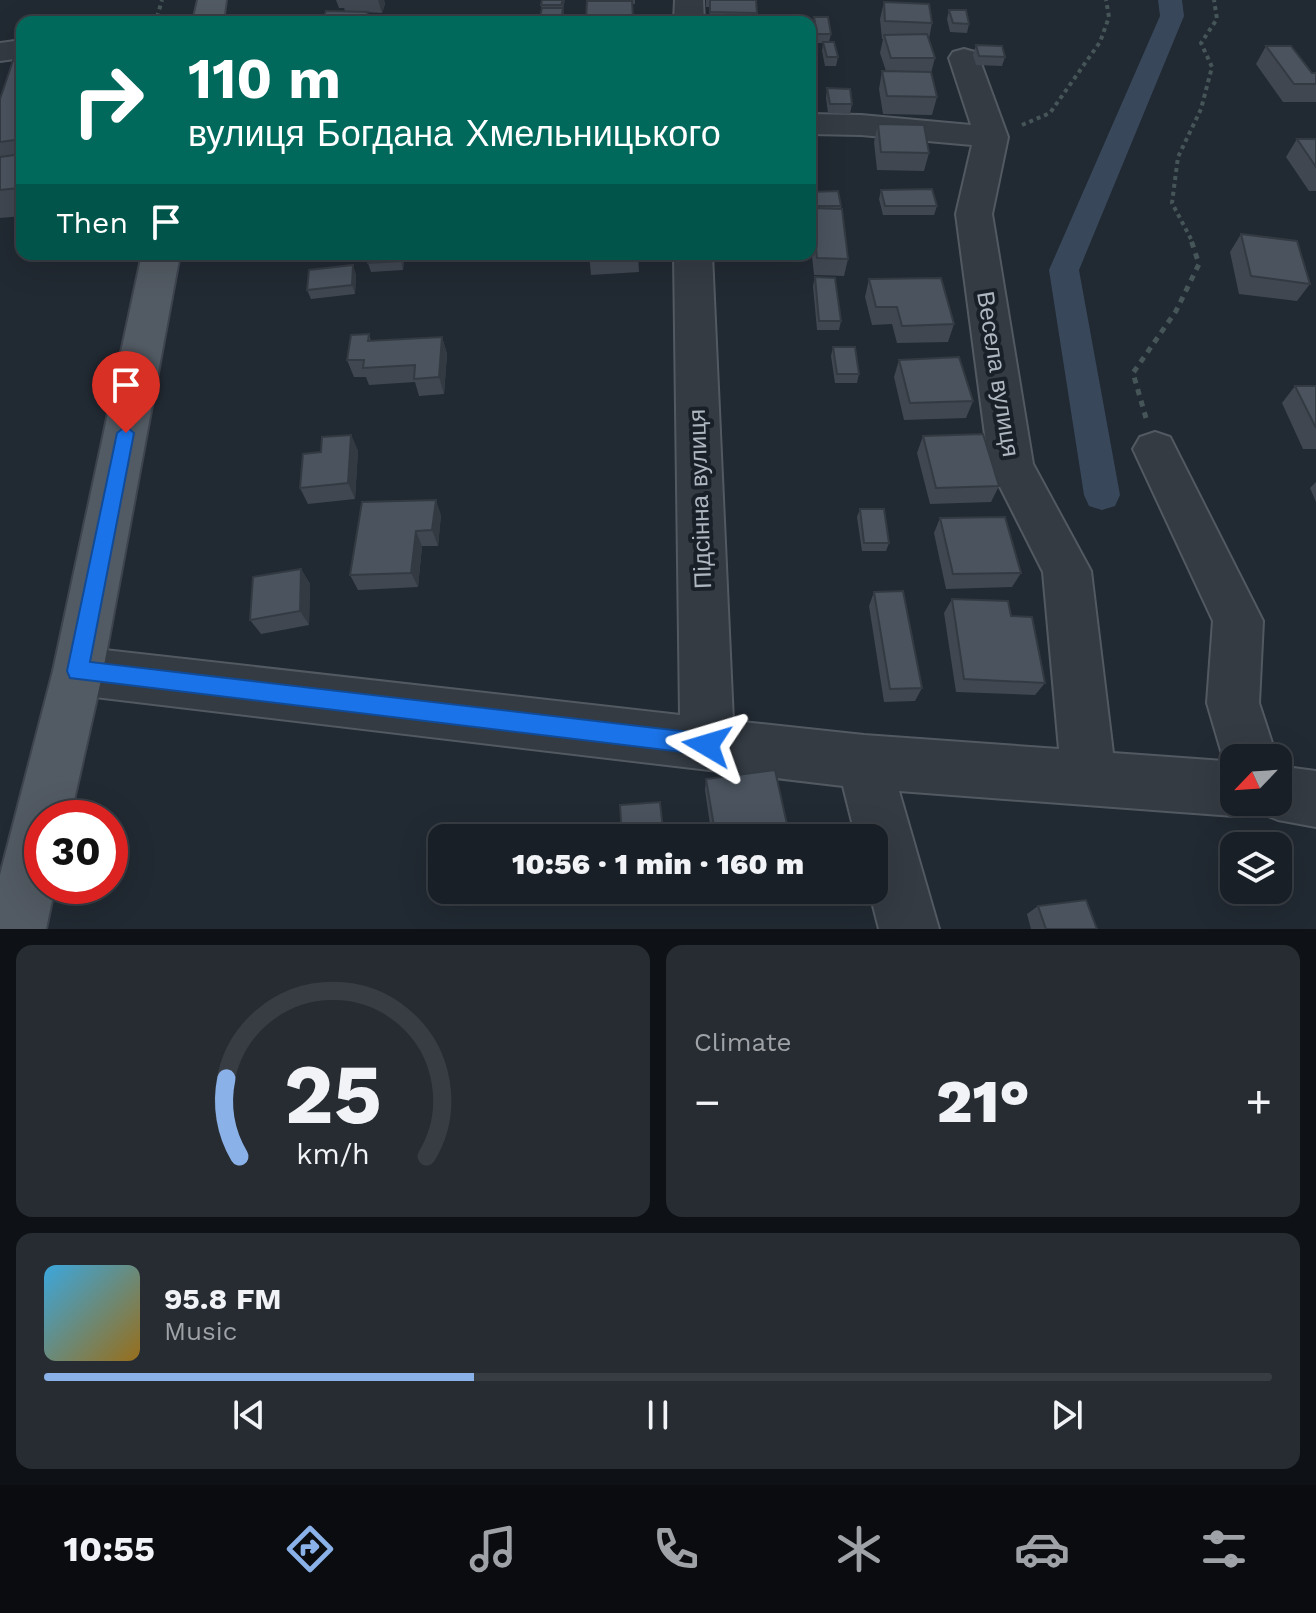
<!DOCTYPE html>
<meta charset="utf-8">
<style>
:root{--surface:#191f26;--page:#262c32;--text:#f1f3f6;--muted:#9fa2a7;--line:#373d43;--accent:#8bb1e9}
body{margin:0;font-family:"Work Sans",sans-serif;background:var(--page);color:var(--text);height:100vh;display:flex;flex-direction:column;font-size:30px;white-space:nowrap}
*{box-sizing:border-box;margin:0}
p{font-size:26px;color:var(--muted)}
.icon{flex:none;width:44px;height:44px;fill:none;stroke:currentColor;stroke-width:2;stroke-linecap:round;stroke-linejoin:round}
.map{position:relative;height:929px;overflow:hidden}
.panel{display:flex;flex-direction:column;gap:16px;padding:16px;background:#0e1115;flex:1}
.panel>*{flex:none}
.top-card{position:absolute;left:16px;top:16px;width:800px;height:244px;border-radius:16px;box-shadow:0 8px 32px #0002,0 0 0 2px var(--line);background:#00695c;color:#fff;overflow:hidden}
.needle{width:52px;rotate:245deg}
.tools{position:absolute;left:1220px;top:744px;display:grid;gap:16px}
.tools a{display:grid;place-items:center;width:72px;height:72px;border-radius:16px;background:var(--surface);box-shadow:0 8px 32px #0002,0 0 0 2px var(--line);font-size:40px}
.speed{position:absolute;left:24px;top:800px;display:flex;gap:16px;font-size:40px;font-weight:700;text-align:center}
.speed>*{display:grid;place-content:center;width:104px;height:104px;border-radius:50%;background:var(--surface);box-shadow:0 8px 32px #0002,0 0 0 2px var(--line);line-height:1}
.speed .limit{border:12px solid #d22;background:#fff;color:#111}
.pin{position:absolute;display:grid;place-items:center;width:68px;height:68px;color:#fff;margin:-82px -34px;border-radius:50% 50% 50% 0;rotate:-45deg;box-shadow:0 0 8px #0007}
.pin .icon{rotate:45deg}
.me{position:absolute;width:88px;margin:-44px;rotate:277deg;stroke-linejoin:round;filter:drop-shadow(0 0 6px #0008)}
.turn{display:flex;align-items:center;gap:28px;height:168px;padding:0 40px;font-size:36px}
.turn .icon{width:104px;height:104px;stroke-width:2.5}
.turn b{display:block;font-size:56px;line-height:68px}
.then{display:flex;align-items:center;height:76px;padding:0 40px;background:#0003;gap:16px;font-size:30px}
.big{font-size:60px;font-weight:800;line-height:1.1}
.panel .card{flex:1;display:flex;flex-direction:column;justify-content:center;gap:12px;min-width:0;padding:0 28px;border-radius:16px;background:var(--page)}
.panel .dial{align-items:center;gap:0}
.dial svg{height:208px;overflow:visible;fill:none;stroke:var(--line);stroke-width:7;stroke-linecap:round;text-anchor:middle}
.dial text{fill:var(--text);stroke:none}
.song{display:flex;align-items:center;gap:24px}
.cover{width:96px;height:96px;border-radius:12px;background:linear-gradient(135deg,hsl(200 70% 55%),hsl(40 70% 35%))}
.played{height:8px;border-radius:4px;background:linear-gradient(90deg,var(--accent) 35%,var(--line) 35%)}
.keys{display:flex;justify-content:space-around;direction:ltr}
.heat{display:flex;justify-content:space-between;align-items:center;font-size:44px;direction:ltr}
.panel .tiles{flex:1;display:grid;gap:16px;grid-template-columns:1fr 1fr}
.card:last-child{grid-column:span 2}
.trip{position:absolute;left:428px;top:824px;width:460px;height:80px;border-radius:16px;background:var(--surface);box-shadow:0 8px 32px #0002,0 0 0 2px var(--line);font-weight:800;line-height:80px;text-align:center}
.tab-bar{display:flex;height:128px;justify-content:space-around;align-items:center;background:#0a0c0f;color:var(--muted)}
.tab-bar .icon{width:56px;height:56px}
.tab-bar .selected{color:var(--accent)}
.tab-bar b{font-size:36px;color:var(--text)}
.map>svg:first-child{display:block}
</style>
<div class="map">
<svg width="1316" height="929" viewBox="0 0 1316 929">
<rect width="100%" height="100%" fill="#212932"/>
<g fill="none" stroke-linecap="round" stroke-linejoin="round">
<path fill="#38475a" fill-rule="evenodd" d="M1158 0H1182L1184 16 1079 270 1120 495 1115 506 1102 510 1089 506 1084 495 1049 270 1160 16Z"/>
<g stroke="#525961" stroke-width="4">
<g id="minor">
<path d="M675 0H703L704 22H674Z"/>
<path d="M22 40V58L0 61V43Z"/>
<path d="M964 49 975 52 979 58 1008 137 992 214 1033 464 1091 571 1113 753 1224 761 1207 703 1213 621 1133 449 1140 437 1155 432 1170 437 1263 621 1259 703 1277 758H1234V802H1278V766L1316 771V827L1278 820 1259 812 1255 804 1253 808 1234 816 899 791 939 929H879L869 890H874V838H856L843 786 78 695 60 688 53 671 60 654 78 647 680 715 674 254H712L733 721 864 735 1059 749 1043 572 989 465 956 214 972 145 861 135 810 134V114L861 115 971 125 949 58 953 52Z"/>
</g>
</g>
<g stroke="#3e444d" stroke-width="4">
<g id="major">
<path d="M198 0H226L223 22H193Z"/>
<path d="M142 254H180L103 671 70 818H42V886H55L46 929H0V875L53 671Z"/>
</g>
</g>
<g stroke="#465658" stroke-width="4" stroke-dasharray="4 4" stroke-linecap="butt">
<path d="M157 17 162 0"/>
<path d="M1022 125 1050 113 1100 42 1109 17 1106 0"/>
<path d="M1191 239 1172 203 1178 157 1201 109 1212 67 1201 43 1217 19 1214 0"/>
</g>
<path stroke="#465658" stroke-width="5" stroke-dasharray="6 6" stroke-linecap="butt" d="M1146 418 1133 373 1176 311 1199 264 1190 237"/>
<use href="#minor" fill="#343b43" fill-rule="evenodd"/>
<use href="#major" fill="#525a63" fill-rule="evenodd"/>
</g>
<g fill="#404751">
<path d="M336 0H384L385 4 382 13 345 11 344 8H339Z"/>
<path d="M542 0H565L563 8 564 17 541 9Z"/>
<path d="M599 0H635V4H632L633 22H586L587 1H599Z"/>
<path d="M706 0H756V22H709L710 7H706Z"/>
<path d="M884 2 932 23 929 39 935 58 931 73 937 97 932 115 883 114 879 89 882 71H886L880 53 883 39H882L880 19Z"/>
<path d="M949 10 969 24 967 33 950 32 947 19Z"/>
<path d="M814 17 831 34 829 42 838 57 836 66H825L822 51 823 43H816L813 26Z"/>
<path d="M22 34V216L0 218V99Z"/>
<path d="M976 45 1005 57 1002 66 976 65 973 55Z"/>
<path d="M1266 46 1312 73H1316V102H1283L1256 64Z"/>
<path d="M827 88 852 104 850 114 828 113 826 98Z"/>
<path d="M878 124 929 153 924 171 877 170 874 142Z"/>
<path d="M1297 139H1316V191H1309L1286 157Z"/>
<path d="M881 190 937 206 934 215H883L879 199Z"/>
<path d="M810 192 841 206 848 259 844 276 814 275 810 237Z"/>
<path d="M1241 234 1310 284 1297 301 1239 294 1230 252Z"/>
<path d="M405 254 403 270 371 272 368 263Z"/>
<path d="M589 254H638L639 272 591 275Z"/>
<path d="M356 274 355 294 311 299 307 290Z"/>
<path d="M815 277 841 321 839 330H817L813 286Z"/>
<path d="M869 279 954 324 948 342 897 343 892 324 872 325 865 297Z"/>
<path d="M369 334 371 341 442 337 447 354 444 394 419 396 415 382 369 385 366 377H354L347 360Z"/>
<path d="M833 347 859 374 857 383H835L831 356Z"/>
<path d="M899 360 973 401 966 418 904 420 894 377Z"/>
<path d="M1295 386H1316V449H1303L1282 403Z"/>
<path d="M351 435 358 451 355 499 308 504 300 488 321 452Z"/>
<path d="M923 436 999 486 991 502 930 504 917 453Z"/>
<path d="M1316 482V502L1310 488Z"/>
<path d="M860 509 889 543 886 551H862L857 517Z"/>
<path d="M441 515 438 546H422L418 587 358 590 350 575Z"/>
<path d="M940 518 1021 573 1012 587 946 589 934 533Z"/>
<path d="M301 569 310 584 309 625 261 634 250 620Z"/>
<path d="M874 592 922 688 915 701 884 702 869 606Z"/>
<path d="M952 599 1011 616 1045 683 1035 695 956 692 944 613Z"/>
<path d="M706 779 790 838H712L705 790Z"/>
<path d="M1038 906 1097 929H1031L1027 914Z"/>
</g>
<g fill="#343a42">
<path d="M378 0H384L385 4 382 13Z"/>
<path d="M563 0H565L563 8V22H561Z"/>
<path d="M368 12 370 22H364Z"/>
<path d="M22 178V193L19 188Z"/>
<path d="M401 254H405L403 270 401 261Z"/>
<path d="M353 265 356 274 355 294 352 285Z"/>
<path d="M442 337 447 354 444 394 439 377Z"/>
<path d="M351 435 358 451 355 499 348 483Z"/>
<path d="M436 500 441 515 438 546 432 530Z"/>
<path d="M416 531 422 546 418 587 411 573Z"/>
<path d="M301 569 310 584 309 625 300 611Z"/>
</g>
<g fill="#4a535e" stroke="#343a42" stroke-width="2">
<path d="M542 0H563L561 5H541Z"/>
<path d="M710 0H756L757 13 710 12Z"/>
<path d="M587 1H632L633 18 586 19Z"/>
<path d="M884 2 929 4 932 23 885 21Z"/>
<path d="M542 8H563L561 22H539Z"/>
<path d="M949 10H966L969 24 953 23Z"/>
<path d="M326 11 368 12 364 22H322Z"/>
<path d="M814 17H828L831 34H817Z"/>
<path d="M22 34V139L0 142V99Z"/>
<path d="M927 34 935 58H891L884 35Z"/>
<path d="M823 42H834L838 57H827Z"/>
<path d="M976 45 1002 46 1005 57 979 56Z"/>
<path d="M1266 46H1291L1312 73H1316V84H1294Z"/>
<path d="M882 71 931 72 937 97 887 96Z"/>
<path d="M827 88 850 89 852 104H830Z"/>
<path d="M878 124 924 125 929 153 881 152Z"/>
<path d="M1297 139H1316V167Z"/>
<path d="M22 154V178L19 188 0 190V157Z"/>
<path d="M932 189 937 206H885L881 190Z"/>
<path d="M838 191 841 206H810V192Z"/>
<path d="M812 208 842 209 848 259 817 258Z"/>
<path d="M1241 234 1297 241 1310 284 1251 276Z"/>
<path d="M369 254H401V261L368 263Z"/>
<path d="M589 254H638V255L589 257Z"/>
<path d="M353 265 352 285 307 290 309 270Z"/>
<path d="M815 277 835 278 841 321H819Z"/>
<path d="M941 278 954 324 902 326 897 307H876L869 279Z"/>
<path d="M369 334 368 341 442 337 439 377 414 379 415 365 363 368 364 360H347L351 335Z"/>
<path d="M833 347H855L859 374H837Z"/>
<path d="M959 357 973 401 910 403 899 360Z"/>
<path d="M1295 386H1316V428Z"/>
<path d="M983 434 999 486 936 488 923 436Z"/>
<path d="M351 435 348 483 300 488 303 454 321 452 322 437Z"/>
<path d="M436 500 432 530 416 531 411 573 350 575 362 502Z"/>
<path d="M860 509H884L889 543H864Z"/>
<path d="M1005 517 1021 573 953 574 940 518Z"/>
<path d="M301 569 300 611 250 620 253 577Z"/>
<path d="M903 591 922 688 890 689 874 592Z"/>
<path d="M952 599 1008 601 1011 616 1032 617 1045 683 964 679Z"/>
<path d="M775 770 790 838H716L706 779Z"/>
<path d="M660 802 664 838H622L620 805Z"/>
<path d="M1086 900 1097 929H1046L1038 906Z"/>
</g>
<path fill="#1a73e8" stroke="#114b97" stroke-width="2" d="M126 426 134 433 90 662 707 734 715 737 718 745 715 752 707 755 70 678 67 671 117 433Z"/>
<g text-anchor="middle" stroke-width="8" stroke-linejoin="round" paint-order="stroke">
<g font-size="24" fill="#aeb6c0" stroke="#1a2028">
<text transform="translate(998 374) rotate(81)" y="8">Весела вулиця</text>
<text transform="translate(700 499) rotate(-92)" y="8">Підсінна вулиця</text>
</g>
</g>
</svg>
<div class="tools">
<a><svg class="needle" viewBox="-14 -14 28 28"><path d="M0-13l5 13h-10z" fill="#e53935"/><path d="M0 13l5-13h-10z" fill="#9fa2a7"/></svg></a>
<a><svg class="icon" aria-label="layers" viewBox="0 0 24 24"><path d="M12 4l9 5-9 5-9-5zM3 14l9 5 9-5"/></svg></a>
</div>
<div class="speed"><div class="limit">30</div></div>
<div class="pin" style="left:126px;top:433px;background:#d93025"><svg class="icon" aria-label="arrive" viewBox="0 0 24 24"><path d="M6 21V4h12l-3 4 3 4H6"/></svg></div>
<svg class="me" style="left:707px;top:745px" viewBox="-20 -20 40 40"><path d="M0-17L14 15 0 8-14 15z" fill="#1a73e8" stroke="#fff" stroke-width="4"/></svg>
<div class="trip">10:56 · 1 min · 160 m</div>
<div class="top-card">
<div class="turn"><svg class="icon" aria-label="right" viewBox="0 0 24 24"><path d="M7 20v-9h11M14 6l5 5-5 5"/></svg><div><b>110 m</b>вулиця Богдана Хмельницького</div></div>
<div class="then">Then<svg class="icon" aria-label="arrive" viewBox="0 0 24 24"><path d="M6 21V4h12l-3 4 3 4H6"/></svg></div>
</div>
</div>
<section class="panel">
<div class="tiles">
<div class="card dial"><svg viewBox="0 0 100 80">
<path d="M14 69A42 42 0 1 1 86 69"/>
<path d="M14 69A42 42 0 0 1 9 39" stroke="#8bb1e9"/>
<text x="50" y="56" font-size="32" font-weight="700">25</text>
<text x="50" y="72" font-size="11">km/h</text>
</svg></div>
<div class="card"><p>Climate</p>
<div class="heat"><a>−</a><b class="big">21°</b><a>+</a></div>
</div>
<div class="card">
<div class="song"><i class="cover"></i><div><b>95.8 FM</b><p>Music</p></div></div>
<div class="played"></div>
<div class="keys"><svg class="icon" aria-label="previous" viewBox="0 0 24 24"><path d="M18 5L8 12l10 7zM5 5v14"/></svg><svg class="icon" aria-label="pause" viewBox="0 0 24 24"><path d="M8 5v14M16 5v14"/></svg><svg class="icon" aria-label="next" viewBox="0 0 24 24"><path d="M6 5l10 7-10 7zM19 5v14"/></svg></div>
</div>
</div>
</section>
<nav class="tab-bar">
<b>10:55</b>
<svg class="icon selected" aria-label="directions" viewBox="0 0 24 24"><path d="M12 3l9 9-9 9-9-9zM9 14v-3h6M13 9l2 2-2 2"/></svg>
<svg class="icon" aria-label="music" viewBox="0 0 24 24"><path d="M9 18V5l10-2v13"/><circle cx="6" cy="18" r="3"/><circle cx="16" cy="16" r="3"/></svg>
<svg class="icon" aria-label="phone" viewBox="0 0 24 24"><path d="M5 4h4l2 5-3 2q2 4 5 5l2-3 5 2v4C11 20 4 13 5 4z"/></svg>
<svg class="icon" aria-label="climate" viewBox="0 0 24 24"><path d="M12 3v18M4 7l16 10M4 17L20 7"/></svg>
<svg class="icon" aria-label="car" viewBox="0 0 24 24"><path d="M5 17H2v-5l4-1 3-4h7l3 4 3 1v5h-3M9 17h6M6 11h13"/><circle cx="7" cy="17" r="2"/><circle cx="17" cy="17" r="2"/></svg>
<svg class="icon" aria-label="filters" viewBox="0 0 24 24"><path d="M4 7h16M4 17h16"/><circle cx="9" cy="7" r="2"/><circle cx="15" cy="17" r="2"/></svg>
</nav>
